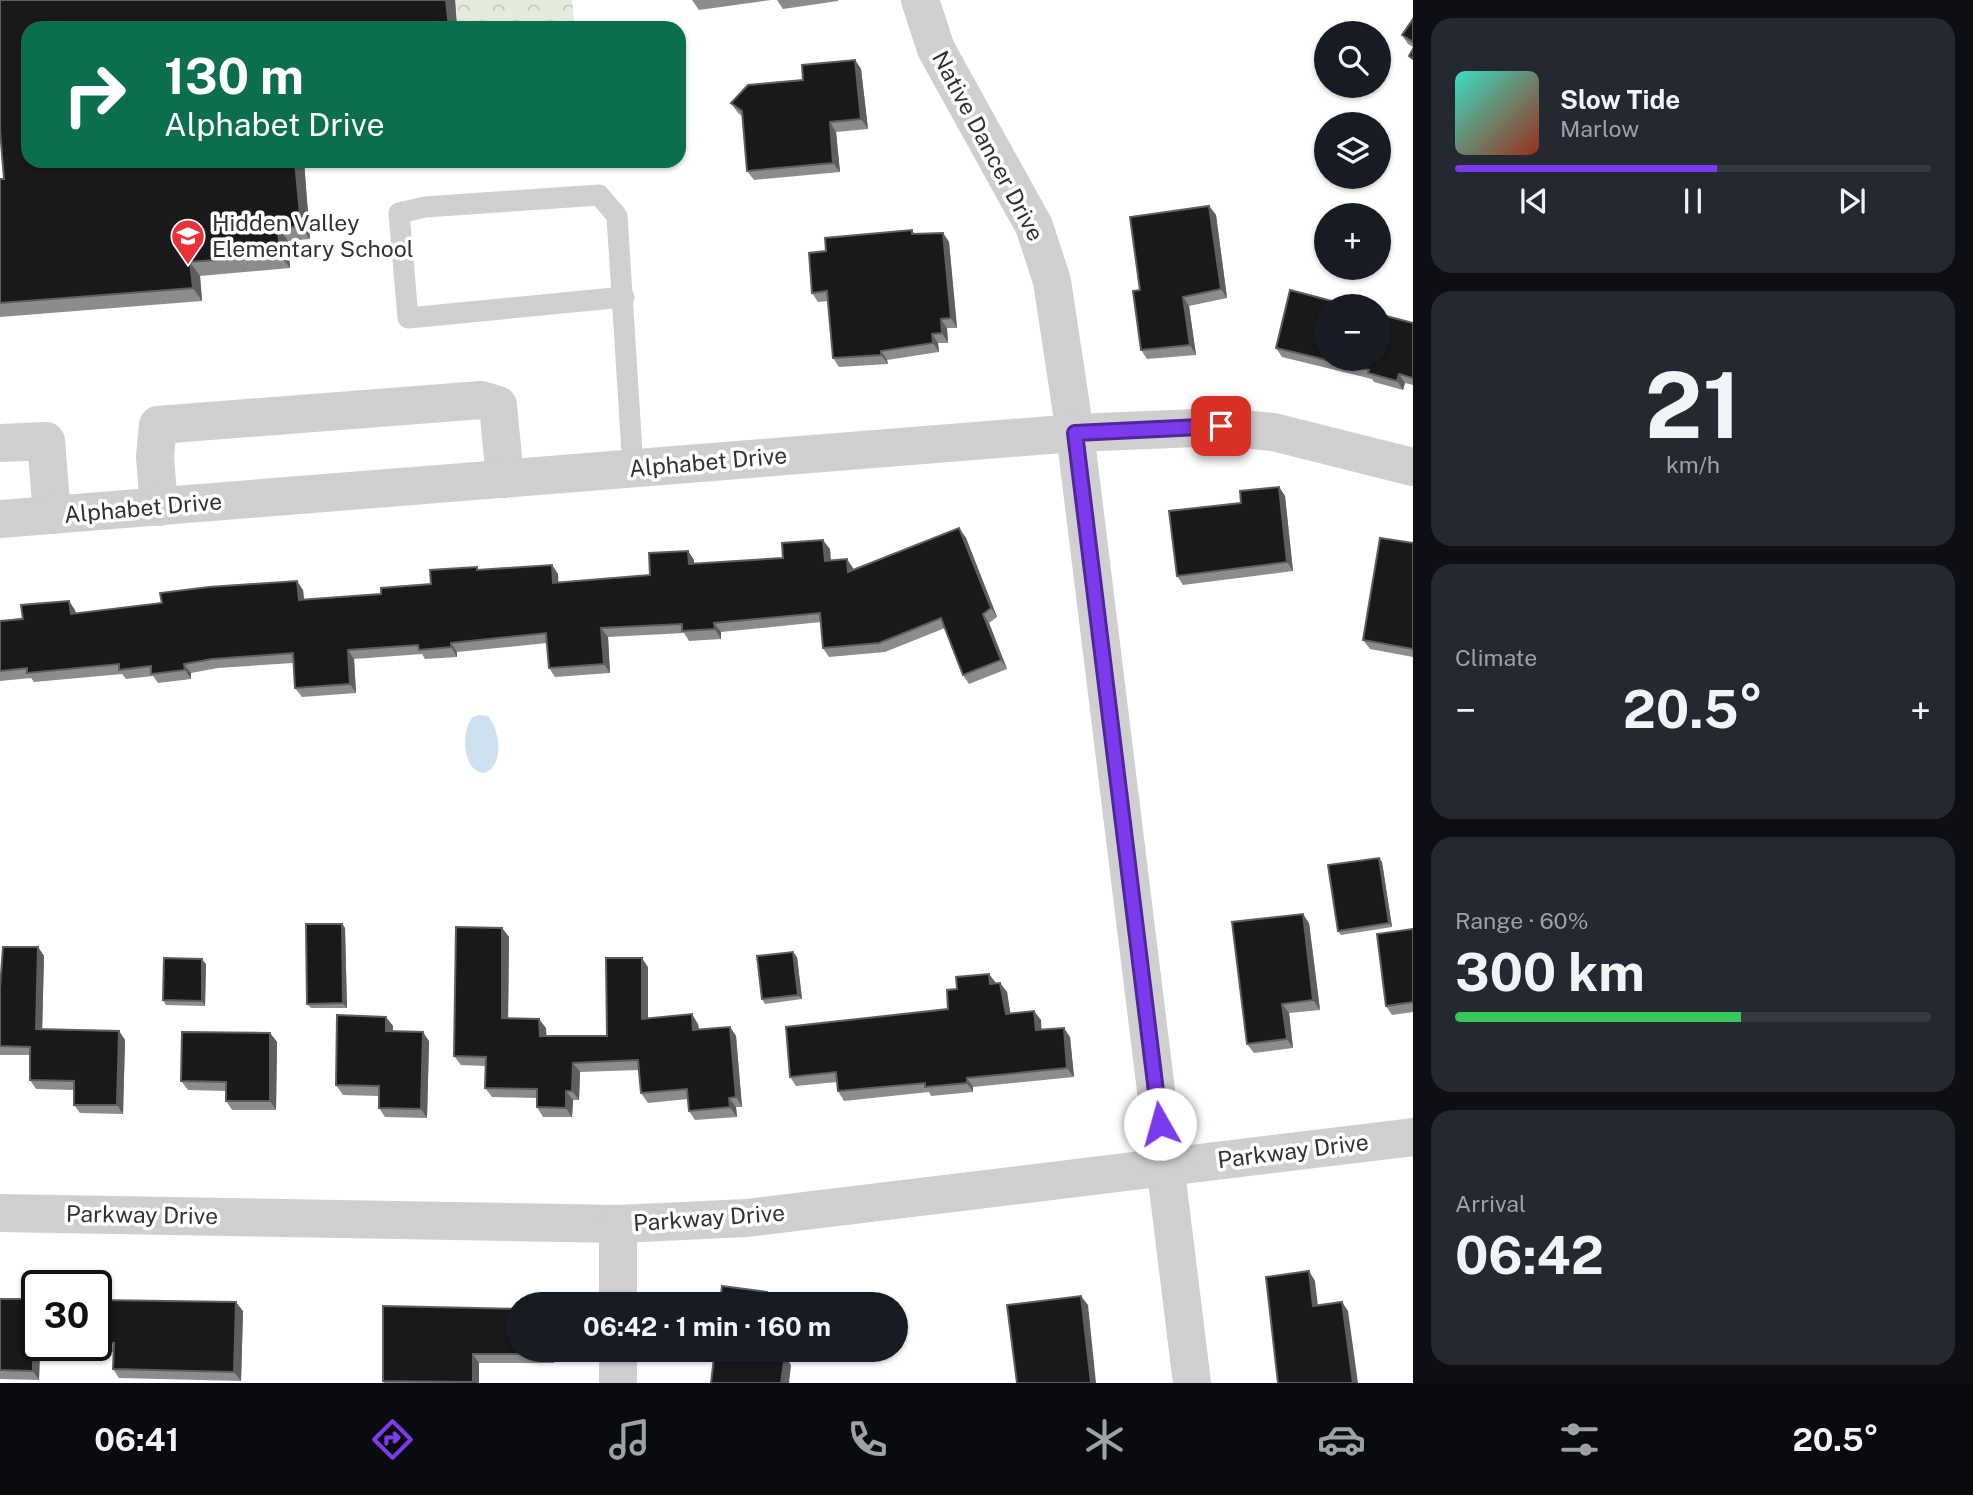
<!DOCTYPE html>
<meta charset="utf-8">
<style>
:root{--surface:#171b24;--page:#242831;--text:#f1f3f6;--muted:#9ea1a6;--line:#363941;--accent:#7c3aed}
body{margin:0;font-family:"Public Sans",sans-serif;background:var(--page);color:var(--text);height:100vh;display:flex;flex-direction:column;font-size:26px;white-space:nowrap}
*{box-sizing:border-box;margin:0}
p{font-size:23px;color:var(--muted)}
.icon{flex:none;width:38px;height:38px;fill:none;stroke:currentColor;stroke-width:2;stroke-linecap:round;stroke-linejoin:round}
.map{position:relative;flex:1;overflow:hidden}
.details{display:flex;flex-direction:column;gap:18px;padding:18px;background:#0d0f14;width:560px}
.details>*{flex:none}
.top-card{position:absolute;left:21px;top:21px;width:665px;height:147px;border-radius:21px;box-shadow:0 2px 5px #0004;background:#0b6e4f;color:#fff;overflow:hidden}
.tools{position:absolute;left:1314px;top:21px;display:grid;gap:14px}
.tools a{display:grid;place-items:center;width:77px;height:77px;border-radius:50%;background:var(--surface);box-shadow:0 2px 5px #0004;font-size:35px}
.speed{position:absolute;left:21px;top:1270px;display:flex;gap:14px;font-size:35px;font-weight:700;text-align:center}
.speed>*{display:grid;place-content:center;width:91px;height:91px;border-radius:50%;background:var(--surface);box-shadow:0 2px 5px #0004;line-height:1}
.speed .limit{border:4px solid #111;border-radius:10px;background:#fff;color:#111}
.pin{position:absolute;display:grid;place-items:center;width:60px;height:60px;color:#fff;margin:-30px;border-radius:14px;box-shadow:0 4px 10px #0006}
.me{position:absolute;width:77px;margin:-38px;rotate:353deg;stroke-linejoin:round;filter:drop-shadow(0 0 5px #0008)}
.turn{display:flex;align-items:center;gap:24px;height:147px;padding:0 28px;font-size:32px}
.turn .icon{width:91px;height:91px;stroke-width:2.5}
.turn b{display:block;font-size:49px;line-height:60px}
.big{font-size:52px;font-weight:700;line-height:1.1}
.details .tile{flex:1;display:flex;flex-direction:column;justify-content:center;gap:10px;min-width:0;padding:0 24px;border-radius:21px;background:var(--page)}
.details .dial{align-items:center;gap:0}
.dial b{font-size:91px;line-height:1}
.song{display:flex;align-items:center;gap:21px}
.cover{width:84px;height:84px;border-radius:10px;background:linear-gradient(135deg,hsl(170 70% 55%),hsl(10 70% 35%))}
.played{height:7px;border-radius:4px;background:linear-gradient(90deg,var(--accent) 55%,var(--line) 55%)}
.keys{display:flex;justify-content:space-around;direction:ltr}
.heat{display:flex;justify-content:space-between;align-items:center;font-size:38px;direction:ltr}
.charge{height:10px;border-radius:5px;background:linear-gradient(90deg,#34c759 60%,var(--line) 0)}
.trip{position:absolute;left:506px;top:1292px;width:402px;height:70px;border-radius:35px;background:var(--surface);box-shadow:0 2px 5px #0004;font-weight:700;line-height:70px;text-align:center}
.tabs{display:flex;height:112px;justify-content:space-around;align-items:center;background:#090b0e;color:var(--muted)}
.tabs .icon{width:49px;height:49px}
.tabs .on{color:var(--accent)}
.tabs b{font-size:32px;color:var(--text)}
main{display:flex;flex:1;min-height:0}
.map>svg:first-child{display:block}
</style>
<main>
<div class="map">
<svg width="1413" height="1383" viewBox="0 0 1413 1383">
<defs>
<pattern id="forest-crowns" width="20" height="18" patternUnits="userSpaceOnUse" patternTransform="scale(1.75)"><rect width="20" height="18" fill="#e5ecde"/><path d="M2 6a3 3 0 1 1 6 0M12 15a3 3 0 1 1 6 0" fill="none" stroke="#c5cbbf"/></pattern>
</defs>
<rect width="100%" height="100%" fill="#fff"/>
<path fill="url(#forest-crowns)" d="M453 0H572L575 28H455Z"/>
<path fill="#cde1ef" d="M479 715 488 716C500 730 505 766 484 773 461 771 461 729 473 717Z"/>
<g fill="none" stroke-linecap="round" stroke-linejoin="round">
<path stroke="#cfcfcf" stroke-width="21" d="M624 297 408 318 399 213 425 207 599 195 617 216 633 468"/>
<g stroke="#cfcfcf" stroke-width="38">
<path d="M920 0 936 49 1034 226 1052 281 1075 433 1192 1383"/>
<path d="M0 443 46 441 52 515"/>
<path d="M159 507 155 457 158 425 481 400 498 405 505 479"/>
<path d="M0 519 1075 433 1221 427 1273 432 1413 467"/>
<path d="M0 1213 618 1224 747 1218 1413 1137"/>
<path d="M618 1224V1304"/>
<path d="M618 1349V1383"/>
</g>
</g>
<g fill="#8c8c8c">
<path d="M0 0H455L457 28H28V161H304L310 239 288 241 290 268 200 276 202 301 0 317V179H4Z"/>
<path d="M692 0H771L699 10Z"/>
<path d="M777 0H838V1L783 9Z"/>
<path d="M1413 19V47L1408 44 1402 35Z"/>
<path d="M855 60 861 69 868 129 836 132 840 172 754 180 747 171 742 116 738 113 731 103 803 80Z"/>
<path d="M1209 206 1216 215 1227 298 1189 306 1196 355 1147 359 1141 350 1140 290Z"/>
<path d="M912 230 915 234 943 233 949 242 957 328H947L948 343H938L939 352 887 360 888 364 839 367 833 358 828 301 818 302 812 293 826 251Z"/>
<path d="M1413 323V385L1405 383 1403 390 1374 382 1372 379 1282 357 1276 348Z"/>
<path d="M1279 487 1285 496 1293 571 1183 585 1177 576 1241 503Z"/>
<path d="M959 528 966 538 997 617 989 623 1007 669 969 684 963 675 945 628 885 652 829 657 823 648 821 622 721 632V639L689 641 684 633 608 637 610 673 555 677 549 668 547 643 457 652V657L425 659 422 654 354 659 356 693 302 697 295 688 293 663 218 668 191 673V679L158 683 153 676 126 679 122 674 34 682 31 678 0 681V621L75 610 76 613 303 590 304 599 381 594 431 584 479 570 552 565 558 574V582L650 575 688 551 694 560V564L783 558 830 549 831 560 853 568 854 570Z"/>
<path d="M1413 543V657L1370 649 1363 640Z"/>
<path d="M1382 862 1392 927 1341 935 1338 931Z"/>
<path d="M1309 923 1320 1010 1289 1013 1293 1048 1254 1053 1247 1044Z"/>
<path d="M342 924 345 928 347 1008H311L307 1004Z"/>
<path d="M502 928 509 937 508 1018 546 1028V1036H607L648 967V1018L698 1024 699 1030 730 1027 736 1036 742 1107H736L737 1117 695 1120 689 1111 688 1099 648 1103 641 1093 639 1070 580 1072 579 1100H573L572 1117H543L537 1107V1098L492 1097 485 1088V1066L461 1065 454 1056Z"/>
<path d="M1413 929V1012L1392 1015 1386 1006Z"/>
<path d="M38 947 44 956 42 1029 119 1031 125 1040 123 1114 80 1113 74 1105V1090L36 1089 30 1080V1055H0V988Z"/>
<path d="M797 957 802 999 765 1004 762 999Z"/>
<path d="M206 964 205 1006 166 1005 163 1000Z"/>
<path d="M996 983H1000L1007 992 1010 1013 1041 1020V1030L1070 1037 1074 1077 973 1087V1092L931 1096 929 1092 844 1101 838 1091 837 1082 796 1086 790 1077 948 1009Z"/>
<path d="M386 1017 393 1026V1031L429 1041 427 1118 385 1117 379 1108V1096L343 1095 336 1085Z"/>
<path d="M270 1033 277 1042 276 1110H232L226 1101V1091L188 1090 181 1081Z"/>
<path d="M0 1299H37V1346H96V1300L243 1311 241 1381 119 1378 113 1369V1352L40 1351 39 1380 0 1379Z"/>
<path d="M518 1309 554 1349V1363H479V1383H384L383 1381Z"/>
</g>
<g fill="#5e5e5e">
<path d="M446 0H455L457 28H449Z"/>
<path d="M855 60 861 69 868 129 861 119Z"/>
<path d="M830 122 836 132 840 172 833 163Z"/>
<path d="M295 161H304L310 239 301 226Z"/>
<path d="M1209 206 1216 215 1227 298 1221 289Z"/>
<path d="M278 228 288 241 290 268 280 255Z"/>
<path d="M943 233 949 242 957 328 951 318Z"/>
<path d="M190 262 200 276 202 301 193 288Z"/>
<path d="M1183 297 1189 306 1196 355 1190 345Z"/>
<path d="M941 319 947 328 948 343 942 333Z"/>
<path d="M932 334 938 343 939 352 933 343Z"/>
<path d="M881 351 887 360 888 364 881 355Z"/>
<path d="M1399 374 1405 383 1403 390 1397 381Z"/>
<path d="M1279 487 1285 496 1293 571 1287 562Z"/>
<path d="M959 528 966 538 997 617 991 608Z"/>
<path d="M823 540 830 549 831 570 825 561Z"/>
<path d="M688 551 694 560 695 573 689 564Z"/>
<path d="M847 559 853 568 855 581 848 572Z"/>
<path d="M552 565 558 574 559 592 553 583Z"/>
<path d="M297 581 303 590 305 609 299 600Z"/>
<path d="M69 601 75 610 77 623 71 614Z"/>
<path d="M983 614 989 623 1007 669 1001 660Z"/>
<path d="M714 623 721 632V639L715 629Z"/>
<path d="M601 628 608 637 610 673 604 664Z"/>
<path d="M451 643 457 652V657L451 647Z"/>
<path d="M348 650 354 659 356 693 350 684Z"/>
<path d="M184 664 191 673V679L185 670Z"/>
<path d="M1379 858 1382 862 1392 927 1389 923Z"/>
<path d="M1303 914 1309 923 1320 1010 1313 1000Z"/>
<path d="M342 924 345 928 347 1008 343 1003Z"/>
<path d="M502 928 509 937 508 1027 502 1018Z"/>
<path d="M38 947 44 956 42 1038 36 1029Z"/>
<path d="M793 952 797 957 802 999 798 995Z"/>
<path d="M642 958 648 967V1028L642 1019Z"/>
<path d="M202 959 206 964 205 1006 202 1001Z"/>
<path d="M989 974 996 983 990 984Z"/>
<path d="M1000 983 1007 992 1012 1023 1006 1014Z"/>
<path d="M1282 1004 1289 1013 1293 1048 1287 1039Z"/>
<path d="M1034 1011 1041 1020 1042 1040 1036 1030Z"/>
<path d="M692 1014 698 1024 700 1039 693 1030Z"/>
<path d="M386 1017 393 1026 392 1040 386 1031Z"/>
<path d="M539 1019 546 1028 547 1045 540 1036Z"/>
<path d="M730 1027 736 1036 742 1107 736 1097Z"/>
<path d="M1064 1028 1070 1037 1074 1077 1067 1068Z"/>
<path d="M119 1031 125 1040 123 1114 117 1105Z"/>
<path d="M423 1032 429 1041 427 1118 421 1109Z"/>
<path d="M270 1033 277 1042 276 1110 270 1101Z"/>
<path d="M573 1063 580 1072 579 1100 572 1091Z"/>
<path d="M967 1078 973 1087V1092L967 1083Z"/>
<path d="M566 1091 573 1100 572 1117 566 1108Z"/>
<path d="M729 1098 736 1107 737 1117 730 1107Z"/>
<path d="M1309 1271 1315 1281 1319 1315 1313 1306Z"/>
<path d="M767 1292 774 1301 773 1304H766Z"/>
<path d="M1081 1296 1088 1305 1096 1383H1091Z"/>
<path d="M236 1302 243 1311 241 1381 234 1372Z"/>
<path d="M1342 1302 1348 1311 1358 1383H1353Z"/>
<path d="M33 1342 40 1351 39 1380 33 1371Z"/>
<path d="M547 1349H554V1363L547 1354Z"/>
<path d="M775 1349H782L781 1363 774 1354Z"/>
<path d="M473 1354 479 1363V1383H474L473 1382Z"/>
<path d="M785 1356 791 1365 789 1383H781Z"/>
</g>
<g fill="#191919" stroke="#5e5e5e" stroke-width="2">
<path d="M0 0H446L449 28H28V161H295L301 226 278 228 280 255 190 262 193 288 0 303V179H4L0 130Z"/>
<path d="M1413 19V42L1402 35Z"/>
<path d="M1413 49V59L1409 56Z"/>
<path d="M855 60 861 119 830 122 833 163 747 171 742 111 731 103 748 85 803 80 802 65Z"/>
<path d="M1209 206 1221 289 1183 297 1190 345 1141 350 1133 291 1140 290 1130 217Z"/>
<path d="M912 230V234L943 233 951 318 941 319 942 333 932 334 933 343 881 351V355L833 358 827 291 812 293 809 253 826 251 825 238Z"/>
<path d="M1290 290 1351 306H1326V359H1379V314L1413 323V378L1399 374 1397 381 1368 373 1369 370 1276 348Z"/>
<path d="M1279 487 1287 562 1177 576 1169 511 1241 503 1240 491Z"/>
<path d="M959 528 991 608 983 614 1001 660 963 675 941 618 879 643 823 648 820 613 714 623 715 629 682 631V624L601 628 604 664 549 668 546 633 451 643V647L419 650 418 645 348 650 350 684 295 688 293 653 212 659 184 664 185 670 151 674V666L119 670V664L27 673V668L0 671V621L23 619 21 605 69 601 71 614 162 603 160 593 209 587 297 581 299 600 381 594V588L431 584 430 570 477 567V570L552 565 553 583 650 575 649 553 688 551 689 564 783 558 782 543 823 540 825 561 847 559 848 572Z"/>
<path d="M1380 538 1413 543V649L1363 640Z"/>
<path d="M1379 858 1389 923 1338 931 1328 865Z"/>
<path d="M1303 914 1313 1000 1282 1004 1287 1039 1247 1044 1232 922Z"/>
<path d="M306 924H342L343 1003 307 1004Z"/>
<path d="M456 927 502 928V1018L539 1019 540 1036H607L606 958H642V1019L692 1014 693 1030 730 1027 736 1097 729 1098 730 1107 689 1111 687 1089 641 1093 638 1060 573 1063 572 1091H566V1108L537 1107V1089L485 1088 486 1057 454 1056Z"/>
<path d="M1413 929V1002L1386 1006 1377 934Z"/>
<path d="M3 947H38L36 1029 119 1031 117 1105H74V1081L30 1080V1047L0 1046V988Z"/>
<path d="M793 952 798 995 762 999 757 956Z"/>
<path d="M164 958 202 959V1001L163 1000Z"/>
<path d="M989 974 990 984 1000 983 1006 1014 1034 1011 1036 1030 1064 1028 1067 1068 967 1078V1083L925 1087V1083L838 1091 836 1072 790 1077 786 1027 948 1009 947 990 957 989 956 977Z"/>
<path d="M337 1015 386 1017V1031L423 1032 421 1109 379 1108V1086L336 1085Z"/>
<path d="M182 1032 270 1033V1101H226V1082L181 1081Z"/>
<path d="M1309 1271 1313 1306 1342 1302 1353 1383H1278L1266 1277Z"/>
<path d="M722 1286 767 1292 766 1304H720Z"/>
<path d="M1081 1296 1091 1383H1017L1007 1305Z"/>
<path d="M0 1299H37V1342H33V1371L0 1370Z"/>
<path d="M96 1300 236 1302 234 1372 113 1369 114 1343H96Z"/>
<path d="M383 1306 518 1309V1349H547V1354H473V1382L383 1381Z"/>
<path d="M715 1349H775L774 1354 785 1356 781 1383H711Z"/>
</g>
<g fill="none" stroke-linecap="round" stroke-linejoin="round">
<g stroke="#51269a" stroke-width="18">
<path id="route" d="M1160 1124 1075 433 1221 426"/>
</g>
<use href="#route" stroke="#7c3aed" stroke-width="12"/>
</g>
<defs>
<g id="school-pin" transform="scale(1.75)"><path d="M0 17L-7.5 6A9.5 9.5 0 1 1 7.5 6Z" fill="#eb323b" stroke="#fff"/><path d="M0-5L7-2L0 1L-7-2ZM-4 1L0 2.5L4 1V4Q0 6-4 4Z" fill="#fff"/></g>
</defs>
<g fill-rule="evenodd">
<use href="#school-pin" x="188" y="236"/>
</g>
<g text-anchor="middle" stroke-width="7" stroke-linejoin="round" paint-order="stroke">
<g font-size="23" fill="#323232" stroke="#fff">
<text transform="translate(988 146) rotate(62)" y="8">Native Dancer Drive</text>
<text transform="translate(708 462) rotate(-5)" y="8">Alphabet Drive</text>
<text transform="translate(143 508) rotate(-5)" y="8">Alphabet Drive</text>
<text transform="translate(1293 1151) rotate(-7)" y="8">Parkway Drive</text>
<text transform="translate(142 1215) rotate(1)" y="8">Parkway Drive</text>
<text transform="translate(709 1218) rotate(-4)" y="8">Parkway Drive</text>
</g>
<g font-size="23" fill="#323232" stroke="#fff" text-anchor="start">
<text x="212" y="231">Hidden Valley<tspan x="212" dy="26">Elementary School</tspan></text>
</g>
</g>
</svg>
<div class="tools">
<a><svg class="icon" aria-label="search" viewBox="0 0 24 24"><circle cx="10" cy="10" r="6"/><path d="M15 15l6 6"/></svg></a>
<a><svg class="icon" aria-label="layers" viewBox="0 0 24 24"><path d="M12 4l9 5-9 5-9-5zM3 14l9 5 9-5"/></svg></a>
<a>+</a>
<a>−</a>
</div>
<div class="speed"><div class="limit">30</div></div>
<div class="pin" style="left:1221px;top:426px;background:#d93025"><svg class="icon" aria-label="arrive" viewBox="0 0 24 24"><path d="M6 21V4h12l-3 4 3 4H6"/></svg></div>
<svg class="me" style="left:1160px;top:1124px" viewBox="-20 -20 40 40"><circle r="19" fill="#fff"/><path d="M0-13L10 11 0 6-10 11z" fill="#7c3aed"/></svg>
<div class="trip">06:42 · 1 min · 160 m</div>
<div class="top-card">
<div class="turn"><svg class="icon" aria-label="right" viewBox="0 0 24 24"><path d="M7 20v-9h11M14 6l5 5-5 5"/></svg><div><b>130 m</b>Alphabet Drive</div></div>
</div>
</div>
<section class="details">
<div class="tile">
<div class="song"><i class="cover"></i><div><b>Slow Tide</b><p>Marlow</p></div></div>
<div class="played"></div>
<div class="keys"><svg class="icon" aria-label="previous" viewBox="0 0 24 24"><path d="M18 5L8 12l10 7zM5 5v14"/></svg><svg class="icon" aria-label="pause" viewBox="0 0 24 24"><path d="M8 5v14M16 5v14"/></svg><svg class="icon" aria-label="next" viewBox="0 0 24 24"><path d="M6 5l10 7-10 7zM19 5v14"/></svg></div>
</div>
<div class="tile dial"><b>21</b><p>km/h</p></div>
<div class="tile"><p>Climate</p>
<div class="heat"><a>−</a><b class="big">20.5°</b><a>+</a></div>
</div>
<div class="tile"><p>Range · 60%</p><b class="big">300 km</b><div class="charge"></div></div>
<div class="tile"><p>Arrival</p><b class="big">06:42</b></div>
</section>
</main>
<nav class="tabs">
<b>06:41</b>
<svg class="icon on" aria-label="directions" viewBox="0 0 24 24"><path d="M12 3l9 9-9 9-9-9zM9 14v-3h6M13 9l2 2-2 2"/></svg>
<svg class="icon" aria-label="music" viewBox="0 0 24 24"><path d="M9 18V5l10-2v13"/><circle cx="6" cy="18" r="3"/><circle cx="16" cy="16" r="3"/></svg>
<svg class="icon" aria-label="phone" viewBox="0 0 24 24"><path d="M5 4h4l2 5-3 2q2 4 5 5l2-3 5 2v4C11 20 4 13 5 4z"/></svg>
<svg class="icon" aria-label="climate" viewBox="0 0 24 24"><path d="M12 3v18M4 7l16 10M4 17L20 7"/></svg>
<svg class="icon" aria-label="car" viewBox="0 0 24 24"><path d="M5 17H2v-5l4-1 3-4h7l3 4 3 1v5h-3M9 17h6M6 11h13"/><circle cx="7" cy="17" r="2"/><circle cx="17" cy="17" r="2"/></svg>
<svg class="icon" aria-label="filters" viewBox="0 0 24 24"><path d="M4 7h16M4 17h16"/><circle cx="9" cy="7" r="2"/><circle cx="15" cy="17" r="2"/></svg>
<b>20.5°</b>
</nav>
